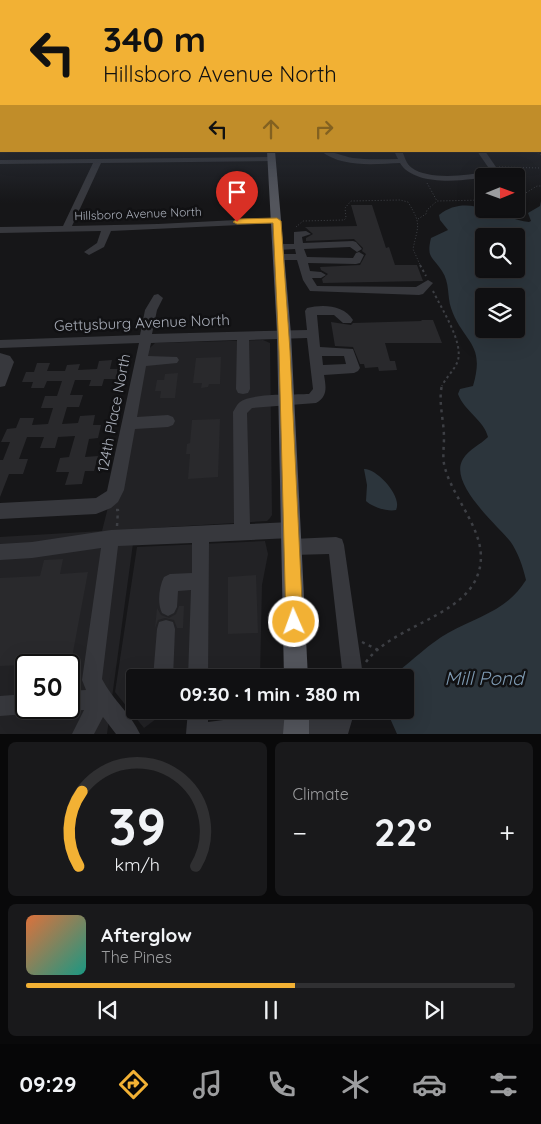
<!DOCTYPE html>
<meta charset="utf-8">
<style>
:root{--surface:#101012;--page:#19191b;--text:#f1f3f6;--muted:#9c9d9f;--line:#303032;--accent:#f2b134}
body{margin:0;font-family:Quicksand,sans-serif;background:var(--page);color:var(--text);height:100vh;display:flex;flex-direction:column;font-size:19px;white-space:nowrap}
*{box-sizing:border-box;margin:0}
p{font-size:16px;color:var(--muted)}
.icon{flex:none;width:28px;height:28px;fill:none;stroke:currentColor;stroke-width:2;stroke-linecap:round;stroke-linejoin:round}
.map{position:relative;height:734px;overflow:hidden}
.side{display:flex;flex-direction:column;gap:8px;padding:8px;background:#09090a;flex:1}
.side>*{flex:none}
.hud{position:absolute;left:0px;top:0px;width:541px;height:152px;box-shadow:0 5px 20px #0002,0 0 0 1px var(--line);background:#f2b134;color:#111;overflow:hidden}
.needle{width:32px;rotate:89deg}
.buttons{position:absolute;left:475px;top:168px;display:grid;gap:10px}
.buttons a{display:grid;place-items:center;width:50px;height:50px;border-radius:5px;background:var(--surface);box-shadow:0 5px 20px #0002,0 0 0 1px var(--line);font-size:25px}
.speed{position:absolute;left:15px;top:654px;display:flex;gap:10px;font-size:25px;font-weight:700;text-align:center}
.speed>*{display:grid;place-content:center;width:65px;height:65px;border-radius:50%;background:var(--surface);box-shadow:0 5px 20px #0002,0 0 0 1px var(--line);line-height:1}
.speed .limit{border:2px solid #111;border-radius:8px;background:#fff;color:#111}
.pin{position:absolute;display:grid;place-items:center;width:42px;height:42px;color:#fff;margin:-51px -21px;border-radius:50% 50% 50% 0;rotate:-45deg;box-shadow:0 0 5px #0007}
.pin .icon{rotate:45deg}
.me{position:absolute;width:55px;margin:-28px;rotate:358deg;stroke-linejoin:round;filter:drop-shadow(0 0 4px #0008)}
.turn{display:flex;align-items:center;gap:18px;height:105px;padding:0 20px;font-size:22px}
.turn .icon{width:65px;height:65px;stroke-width:2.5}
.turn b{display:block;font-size:35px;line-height:42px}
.lanes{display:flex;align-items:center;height:48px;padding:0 20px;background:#0003;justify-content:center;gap:25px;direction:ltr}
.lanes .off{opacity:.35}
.big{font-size:38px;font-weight:700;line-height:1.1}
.side .tile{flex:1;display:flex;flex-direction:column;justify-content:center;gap:8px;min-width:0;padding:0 18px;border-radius:8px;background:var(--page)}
.side .dial{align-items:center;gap:0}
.dial svg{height:130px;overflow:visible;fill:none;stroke:var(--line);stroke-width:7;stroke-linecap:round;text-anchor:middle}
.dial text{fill:var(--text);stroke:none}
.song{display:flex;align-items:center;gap:15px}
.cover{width:60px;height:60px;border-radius:8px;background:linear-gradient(135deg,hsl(20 70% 55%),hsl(170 70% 35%))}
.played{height:5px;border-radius:2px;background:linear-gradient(90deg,var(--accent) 55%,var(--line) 55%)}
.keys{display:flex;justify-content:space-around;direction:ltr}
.heat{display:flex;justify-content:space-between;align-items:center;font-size:28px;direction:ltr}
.side .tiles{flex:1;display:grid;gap:8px;grid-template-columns:1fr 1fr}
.tile:last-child{grid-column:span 2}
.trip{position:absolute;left:126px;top:669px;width:288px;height:50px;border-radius:5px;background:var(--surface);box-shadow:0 5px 20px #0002,0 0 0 1px var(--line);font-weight:700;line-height:50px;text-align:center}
.tabs{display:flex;height:80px;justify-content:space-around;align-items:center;background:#060607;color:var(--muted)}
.tabs .icon{width:35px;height:35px}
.tabs .active{color:var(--accent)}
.tabs b{font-size:22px;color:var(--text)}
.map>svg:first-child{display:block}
</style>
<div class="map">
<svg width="541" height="734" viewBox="0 0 541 734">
<rect width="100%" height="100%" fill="#161618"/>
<g fill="#222225" fill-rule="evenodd">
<path d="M263 340 270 343 272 515 270 518 267 521 135 529 107 734H0V537L102 531 148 349 152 346 155 343ZM26 665H69V708H26Z"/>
<path d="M265 541 268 554 262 585 260 677 135 678V710H175L164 713 144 728 115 692 137 547Z"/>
</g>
<g fill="#2c353c" fill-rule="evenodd">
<path d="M541 201V734H397L389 716V710H405V678L394 677 396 673C413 660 430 643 448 633 478 616 507 611 526 580 523 567 518 552 510 541 496 524 448 483 463 459 469 449 480 445 488 437 484 420 464 411 458 394L460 389 473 386C486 342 463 343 451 308 447 296 450 283 442 271 433 257 426 258 431 238L448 230 440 220 439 215C468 192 498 218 529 222L531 221 528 213 540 206ZM484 236H516V269H484ZM484 296H516V329H484Z"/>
<path d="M364 469C376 468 403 496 396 510 388 512 372 507 366 501L367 485Z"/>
</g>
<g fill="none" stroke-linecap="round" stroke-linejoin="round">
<rect fill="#2c353c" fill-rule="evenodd" x="540" y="109" width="1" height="6"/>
</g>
<g fill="#29292c">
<path d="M351 205H372L386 248 389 247 395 265H417L423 281 323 283 322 279 328 274 321 270 320 267 360 265 366 254 362 251 363 248 354 239 306 241V238L313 234 305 227 357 226Z"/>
<path d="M421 320H433L442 343H385L390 361H395L397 370 379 371 378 367 365 368 364 364H360L353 347 335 346 331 322 351 325 353 323 422 321Z"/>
<path d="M221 357 220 384H209L208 387 201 388 202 383H193L196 358Z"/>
<path d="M112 360 110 369H118L116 379H104L102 386H89L91 380H75L70 395H83L79 407H67L62 424 78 423 80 416 95 415 93 425H101L98 438 89 439 85 457 98 456 94 471H85L82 484 65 485 69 472H56L60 458 69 457 75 436 58 437 55 448H40L44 437H27L19 459H28L23 474H9L0 497V460H3L10 442H1L7 429 16 428 20 418H34L32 425 48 424 53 408H41L45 396H57L62 381H47L44 388H31L33 382H22L26 372H34L37 363H50L47 371H65L67 365 80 364 78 370 97 369 99 361Z"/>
<path d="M178 373 175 398H160L161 391H155L157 380H164L165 374Z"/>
<path d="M220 419 218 477 188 479 190 454H186L187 444 190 443 192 420Z"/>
<path d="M63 559 60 574 88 572 71 663 0 666V578L40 576 44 560Z"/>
<path d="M256 575 258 633 228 634V577Z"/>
<path d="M179 606H184L183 628H177L174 620 165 618 158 620 155 628 157 608 161 615 169 618 176 614Z"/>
</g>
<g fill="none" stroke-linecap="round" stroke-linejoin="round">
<g stroke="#3d3f44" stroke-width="1" stroke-dasharray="1 2" stroke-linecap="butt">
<path d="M535 151 541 155"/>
<path d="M499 167 541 168"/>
<path d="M427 183 437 201 484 200"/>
<path d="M516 199 537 186H541"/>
<path d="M418 219 426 214 427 210 437 201"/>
<path d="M296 227 303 221 344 220 346 218 345 208 351 201 400 200 408 202C422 225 418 225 413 249L421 267"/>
</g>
<g stroke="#3d3f44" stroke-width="2" stroke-dasharray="2.5 3" stroke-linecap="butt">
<path d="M420 265 426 276"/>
<path d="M433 291C441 308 463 341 458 360 455 370 446 377 442 386"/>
</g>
<g stroke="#3d3f44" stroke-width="2.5" stroke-dasharray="3 4.5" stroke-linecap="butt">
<path d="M116 510H118L117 526"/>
<path d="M362 642 378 650"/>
<path d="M366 662C390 628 456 618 475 581 496 540 455 505 445 468 442 458 444 448 444 438 444 420 438 402 442 385"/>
</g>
<g fill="#37383d" fill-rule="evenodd">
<rect x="540" y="117" width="1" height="4"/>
<path d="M321 151C333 151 342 156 353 158 368 160 383 159 398 159L394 151H402C405 157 406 164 412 168 428 180 468 176 487 171L488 167 477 151H485L496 167 493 175C470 181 415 188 400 163 375 164 342 168 321 151Z"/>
<path d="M271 157 275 159 274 161 101 163 72 226 158 224 277 218 280 219V223L111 231 104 247 89 255 84 252 97 243 101 231 0 233V227L63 226 93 163 0 164V160Z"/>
<path d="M306 231 311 234 302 237 303 243 353 241 356 242 362 249 357 252 350 247 304 249 307 257 353 258 356 253 359 252 364 255 360 263 356 264 308 263 310 271 321 272 326 275 321 278H312L317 286 416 287 428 280 433 283 423 294 419 295 310 291 303 280 297 260H280L275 257 280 254H296L295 249 279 250 274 247 279 244H294V232Z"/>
<path d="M158 294 163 298 157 310 152 334 307 330 305 311 307 308C323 304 344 305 353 320L351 323H343L334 315H317L320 347 353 349 360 368 358 371 354 373 324 375C326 387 328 396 316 403L252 408 247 413 250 524 291 522 297 524 299 530 297 536 291 538 209 542 208 678H188L191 590 178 591 177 607 174 613 168 616 162 613C157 603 159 587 164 577L170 574 192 573V543L118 546 102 679C112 699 131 714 140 734H116L103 717 94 734H72L84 710 69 711 61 708H69V691L86 690 82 680 101 548 32 558 0 560V544L32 542 111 530 234 524 233 412C235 409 237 404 240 402 252 393 293 395 309 394L313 389 307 338 249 340 250 389 248 393 243 394 238 393 236 389 237 340 151 343 148 356 177 357 179 360 177 363 146 366 137 417 168 415 173 417 175 421 173 425 168 427 135 429 124 490 118 502 111 508 96 514 0 519V503L96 498 107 491 139 343 0 348V340L140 335 145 310 154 295ZM322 356H344L346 364 323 365Z"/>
<path d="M0 353 10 356 14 362 5 386 0 387Z"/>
<path d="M336 537 342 539 344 545 362 669 360 678H340L342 669 329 554 292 555 286 553 284 547 286 541 292 539Z"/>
<path d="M166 620 173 622 175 629 173 678H153L157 629 159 622Z"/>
<path d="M26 694V708H35L33 711 26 714 0 716V696Z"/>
<path d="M188 710H208V722L254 716 333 717 335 710H355L348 734H186Z"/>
</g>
<g fill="#53555c" fill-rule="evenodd">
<path d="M267 151H275L291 334 308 678H284L277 334Z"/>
<path d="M285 710H309V734H283Z"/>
</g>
</g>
<linearGradient id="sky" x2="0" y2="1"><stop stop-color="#0c0c0d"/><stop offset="0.49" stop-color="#363c48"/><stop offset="1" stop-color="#363c48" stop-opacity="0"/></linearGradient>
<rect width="541" height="203" fill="url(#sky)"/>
<path fill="#f2b134" stroke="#9d7322" d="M277 218 281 221 290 351 303 622 300 628 294 630 288 628 286 622 279 351 273 223 237 224 233 222 237 219Z"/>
<g text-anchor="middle" stroke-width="5" stroke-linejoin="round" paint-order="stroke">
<g font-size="12" fill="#a8adb8" stroke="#111113">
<text transform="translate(138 214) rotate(-2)" y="4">Hillsboro Avenue North</text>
</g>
<g font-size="15" fill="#a8adb8" stroke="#111113">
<text transform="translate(142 323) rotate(-2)" y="5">Gettysburg Avenue North</text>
<text transform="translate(114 413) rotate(-79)" y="5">124th Place North</text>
</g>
<g font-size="19" font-style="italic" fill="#7f9bb3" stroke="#111113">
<text x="484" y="685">Mill Pond</text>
</g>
</g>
</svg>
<div class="buttons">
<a><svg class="needle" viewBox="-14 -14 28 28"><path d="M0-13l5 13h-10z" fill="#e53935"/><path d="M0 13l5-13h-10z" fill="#9c9d9f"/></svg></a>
<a><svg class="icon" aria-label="search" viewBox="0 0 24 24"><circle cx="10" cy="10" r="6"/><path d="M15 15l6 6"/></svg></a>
<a><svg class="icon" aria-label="layers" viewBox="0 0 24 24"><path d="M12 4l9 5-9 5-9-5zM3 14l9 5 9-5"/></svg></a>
</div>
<div class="speed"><div class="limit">50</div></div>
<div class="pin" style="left:237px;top:222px;background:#d93025"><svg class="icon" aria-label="arrive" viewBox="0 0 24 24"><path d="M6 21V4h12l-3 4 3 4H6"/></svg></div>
<svg class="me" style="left:294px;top:622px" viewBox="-20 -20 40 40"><circle r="17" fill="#f2b134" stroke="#fff" stroke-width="3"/><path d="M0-11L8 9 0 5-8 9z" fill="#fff"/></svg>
<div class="trip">09:30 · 1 min · 380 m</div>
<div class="hud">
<div class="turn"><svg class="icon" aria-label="left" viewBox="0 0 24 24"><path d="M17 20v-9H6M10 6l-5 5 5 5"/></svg><div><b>340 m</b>Hillsboro Avenue North</div></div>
<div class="lanes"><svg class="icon" aria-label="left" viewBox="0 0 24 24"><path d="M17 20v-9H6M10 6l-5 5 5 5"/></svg><svg class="icon off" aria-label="ahead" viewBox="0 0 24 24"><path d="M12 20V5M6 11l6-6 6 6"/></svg><svg class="icon off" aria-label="right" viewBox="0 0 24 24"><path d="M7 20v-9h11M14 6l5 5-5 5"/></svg></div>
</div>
</div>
<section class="side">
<div class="tiles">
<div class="tile dial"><svg viewBox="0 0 100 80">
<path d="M14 69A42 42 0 1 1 86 69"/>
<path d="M14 69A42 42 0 0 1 16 23" stroke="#f2b134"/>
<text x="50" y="56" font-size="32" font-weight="700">39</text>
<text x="50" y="72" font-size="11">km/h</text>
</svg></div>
<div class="tile"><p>Climate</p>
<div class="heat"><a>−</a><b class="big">22°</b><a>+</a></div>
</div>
<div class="tile">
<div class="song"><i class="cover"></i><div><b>Afterglow</b><p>The Pines</p></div></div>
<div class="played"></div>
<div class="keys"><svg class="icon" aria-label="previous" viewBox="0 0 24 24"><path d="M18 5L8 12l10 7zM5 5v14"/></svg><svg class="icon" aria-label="pause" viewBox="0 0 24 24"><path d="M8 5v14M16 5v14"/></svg><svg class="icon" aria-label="next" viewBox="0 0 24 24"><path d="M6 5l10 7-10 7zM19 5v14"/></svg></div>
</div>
</div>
</section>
<nav class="tabs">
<b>09:29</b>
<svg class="icon active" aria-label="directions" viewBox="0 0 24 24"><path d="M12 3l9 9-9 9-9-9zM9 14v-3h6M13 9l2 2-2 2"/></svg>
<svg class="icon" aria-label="music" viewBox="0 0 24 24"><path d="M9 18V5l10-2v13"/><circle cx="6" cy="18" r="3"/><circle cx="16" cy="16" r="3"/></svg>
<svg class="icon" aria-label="phone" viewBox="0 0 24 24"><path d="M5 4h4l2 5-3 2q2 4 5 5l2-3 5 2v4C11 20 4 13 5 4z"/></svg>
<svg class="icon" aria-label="climate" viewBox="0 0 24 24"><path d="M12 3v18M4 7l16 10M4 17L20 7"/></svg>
<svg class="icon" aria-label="car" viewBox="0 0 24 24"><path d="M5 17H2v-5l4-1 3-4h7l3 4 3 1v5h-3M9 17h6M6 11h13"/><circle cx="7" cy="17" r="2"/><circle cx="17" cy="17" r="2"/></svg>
<svg class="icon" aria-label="filters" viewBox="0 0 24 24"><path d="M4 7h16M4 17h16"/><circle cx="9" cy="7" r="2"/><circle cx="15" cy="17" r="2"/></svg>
</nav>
